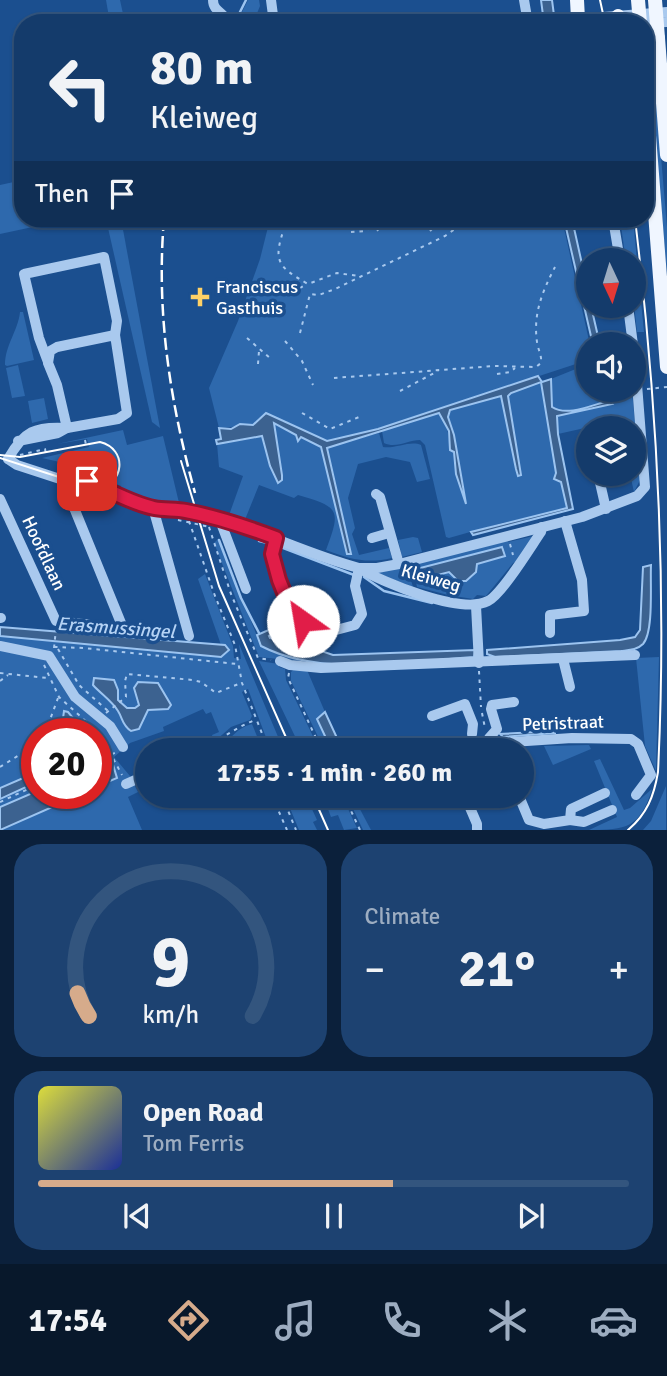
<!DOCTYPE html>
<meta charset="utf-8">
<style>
:root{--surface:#143b6b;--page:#1d4271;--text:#f1f3f6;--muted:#9dadc1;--line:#33557e;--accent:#d6ab8b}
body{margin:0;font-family:Signika,sans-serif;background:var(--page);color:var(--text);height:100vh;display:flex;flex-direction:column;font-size:26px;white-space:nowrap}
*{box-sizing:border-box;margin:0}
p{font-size:23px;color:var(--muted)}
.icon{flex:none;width:38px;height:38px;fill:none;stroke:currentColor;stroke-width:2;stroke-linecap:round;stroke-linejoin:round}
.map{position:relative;height:830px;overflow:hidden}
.side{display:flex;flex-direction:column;gap:14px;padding:14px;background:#0b203b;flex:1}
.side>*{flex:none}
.top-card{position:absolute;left:14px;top:14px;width:640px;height:214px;border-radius:28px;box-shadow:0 2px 5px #0004,0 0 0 2px var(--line);background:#143b6b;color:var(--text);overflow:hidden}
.needle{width:46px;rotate:176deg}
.controls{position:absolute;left:576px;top:248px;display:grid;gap:14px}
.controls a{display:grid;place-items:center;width:70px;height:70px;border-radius:50%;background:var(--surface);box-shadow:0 2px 5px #0004,0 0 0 2px var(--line);font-size:35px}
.speed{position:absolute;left:21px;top:718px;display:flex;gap:14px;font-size:35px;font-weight:700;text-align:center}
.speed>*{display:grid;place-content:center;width:91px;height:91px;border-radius:50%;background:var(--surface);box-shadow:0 2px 5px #0004,0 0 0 2px var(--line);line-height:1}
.speed .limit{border:10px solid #d22;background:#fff;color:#111}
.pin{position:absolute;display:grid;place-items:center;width:60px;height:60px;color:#fff;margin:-30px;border-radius:14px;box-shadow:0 4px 10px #0006}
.me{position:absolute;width:77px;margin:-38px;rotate:328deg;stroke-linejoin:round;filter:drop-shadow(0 0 5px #0008)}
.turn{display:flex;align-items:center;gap:24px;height:147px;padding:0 21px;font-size:32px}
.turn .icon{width:91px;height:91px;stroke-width:2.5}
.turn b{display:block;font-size:49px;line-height:60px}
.then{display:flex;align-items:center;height:66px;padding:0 21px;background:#0003;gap:14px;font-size:26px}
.big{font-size:52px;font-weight:700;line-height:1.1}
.side .card{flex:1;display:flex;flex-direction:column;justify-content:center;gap:10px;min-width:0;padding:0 24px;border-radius:28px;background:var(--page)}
.side .dial{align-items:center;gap:0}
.dial svg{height:182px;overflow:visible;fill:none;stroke:var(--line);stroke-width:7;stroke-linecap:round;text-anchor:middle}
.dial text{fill:var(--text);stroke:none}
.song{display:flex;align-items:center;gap:21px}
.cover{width:84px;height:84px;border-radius:10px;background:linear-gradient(135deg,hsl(60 70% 55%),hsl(230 70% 35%))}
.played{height:7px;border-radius:4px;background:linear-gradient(90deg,var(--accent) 60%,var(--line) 60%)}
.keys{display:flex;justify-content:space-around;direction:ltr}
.heat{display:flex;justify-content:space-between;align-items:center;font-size:38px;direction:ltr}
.side .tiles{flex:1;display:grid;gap:14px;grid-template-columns:1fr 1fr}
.card:last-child{grid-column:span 2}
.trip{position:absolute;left:135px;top:738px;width:399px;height:70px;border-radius:35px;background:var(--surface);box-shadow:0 2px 5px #0004,0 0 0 2px var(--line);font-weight:700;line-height:70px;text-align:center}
.tab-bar{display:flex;height:112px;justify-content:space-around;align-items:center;background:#08182b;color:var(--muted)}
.tab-bar .icon{width:49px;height:49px}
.tab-bar .active{color:var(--accent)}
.tab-bar b{font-size:32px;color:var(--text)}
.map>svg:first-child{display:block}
</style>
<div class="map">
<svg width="667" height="830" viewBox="0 0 667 830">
<rect width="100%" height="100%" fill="#1b4f8f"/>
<g fill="#2e69ad">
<path d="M106 0H120L125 23H110Z"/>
<path d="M248 0H259L260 6 253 23H240L239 18Z"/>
<path d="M647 39H651L667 227V274Z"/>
<path d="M23 180V219H70L0 234V185Z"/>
<path d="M106 219H121L160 428 152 422Z"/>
<path d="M270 219H562L590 345H588V360L378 429 327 441 266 413 253 425 219 428 209 388 238 321 260 259Z"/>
<path d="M620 219H633L644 332H637L634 304V261H626Z"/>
<path d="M20 312H23L34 360 7 366 5 365C5 345 18 331 20 312Z"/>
<path d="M588 364V390H632L640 480 634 492 630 474H634V429H619L616 421 558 434 557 416 612 403C595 406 567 417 552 407L551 379Z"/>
<path d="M18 365 25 396 12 398 6 368Z"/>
<path d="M542 382 556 473 555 480 561 482 567 509 502 523 449 538 446 537 425 445 420 440C408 440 396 449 384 443L382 431 439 413C449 424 448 435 450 449L454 452 456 474 466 503 454 435 448 417 450 410 501 395 512 417 508 396 511 393Z"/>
<path d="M44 398 48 419 32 423 28 401Z"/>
<path d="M274 422 321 447 348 554H351L326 448 379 433 383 447C396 449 410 440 421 445L430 479 417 482 410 462 386 457 358 464 348 498 355 528 352 534 359 555 389 548 392 558C367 564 349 559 326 550 341 510 340 507 298 495L294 498 259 485 244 522 228 518 243 476 219 467 217 444 262 436 276 480 282 475Z"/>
<path d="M123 430 127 445 163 436 180 507 141 499 121 492V486L64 465V463L42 458 89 447 87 439 57 444Z"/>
<path d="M534 536 517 561 513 563 486 596 477 595 473 599 448 595 417 587 415 577 419 576 422 579 449 572 453 578C466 581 476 581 476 564L504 547 420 568 418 572 414 573 412 564 507 540 508 542Z"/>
<path d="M413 537 418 538 422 552 402 557 398 540Z"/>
<path d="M218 539 261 646 307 662 259 657 214 543Z"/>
<path d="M407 566 413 587 374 572Z"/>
<path d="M205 574 233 646 234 658 241 659 239 644 284 751H271L248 689 242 692 252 716 250 720 231 727 215 741 192 751H182L213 738 212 735 219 732 211 712 206 714 203 709 163 727 164 731 130 743 114 757 130 776 138 792 128 797 142 830H0L84 793H96V787L116 779 96 765V733H37V791L0 807V635L221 657 225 645H221L198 579Z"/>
<path d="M659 657 656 771 645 746 636 658Z"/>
<path d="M259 661 279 664V667L285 669 286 680 320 751H302Z"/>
<path d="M294 669 307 670 325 712 317 719 332 751H325L291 681V672Z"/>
<path d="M252 724 263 751H254L249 741 226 751H213C229 744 234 728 252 724Z"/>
<path d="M589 745 591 749 553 765 544 746Z"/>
<path d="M600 759 624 810 630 808 652 789C640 828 626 830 589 830L617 817 594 761Z"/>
<path d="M666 786V830H643L651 821Z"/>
<path d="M285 796H306L317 820 313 822 317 830H299Z"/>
<path d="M323 796H342L357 828 344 830 338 815 331 817Z"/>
<path d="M347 796H353L371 830H363Z"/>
</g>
<g fill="#3c6290" stroke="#9cc4f0" stroke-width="2">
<path d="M541 0H552L555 23H544Z"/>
<path d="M564 219H572L588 291V306H591L600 345H593Z"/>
<path d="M538 376 542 382 551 379 552 407C567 417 592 405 608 401L612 404 557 416 558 434 573 509 473 535 471 532 567 508 561 482 554 479 556 473 541 382 511 393 508 396 521 475 518 476 516 469 501 396 450 410 448 417 454 435 466 504 456 474 454 452 450 450 449 431 439 413 327 448 351 554H347L321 447 301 437 298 441 296 435 274 423 282 475V480L278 483 270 466 262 436 217 444 216 440 221 439 219 428 231 429 240 424 253 425 266 413 327 441 378 429Z"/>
<path d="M502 547 505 556 477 564 476 572 466 581H458L449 572 422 579 419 576 420 568Z"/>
<path d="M651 565C650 583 654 632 643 644 637 650 629 650 621 651L495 657 487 654V650L620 640 635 637 640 630 643 567Z"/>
<path d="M280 625 282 630 269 636 270 638 289 640 333 655 475 650 474 657C407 661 323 678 261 646L257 635Z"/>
<path d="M0 627 225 645 229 650 221 657 0 636Z"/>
<path d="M94 678 114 680 118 690V700L127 708H135L139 705 134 688 138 682 158 683 171 705 168 709 148 710 139 729 131 731C122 725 123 719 118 711 112 701 101 694 93 685Z"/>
<path d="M64 711 68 712 77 723 86 727 87 733H61Z"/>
<path d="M325 712 343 751H332L317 719Z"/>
<path d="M555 731V733L503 737 500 734Z"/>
<path d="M111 758 117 778 96 787V765Z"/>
<path d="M37 772V782L0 799V788Z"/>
<path d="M37 791V793H84L0 830V807Z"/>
</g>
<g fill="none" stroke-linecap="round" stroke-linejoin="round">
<g stroke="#9cc4f0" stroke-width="2.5">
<path d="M238 23 240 12 246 0"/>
<path d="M219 540 241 598 259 633"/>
<path d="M259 541 272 544"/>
<path d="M278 546 354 575"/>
<path d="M364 577 384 591 432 603"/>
</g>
<g stroke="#a9c9ee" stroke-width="2" stroke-dasharray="3.5 5" stroke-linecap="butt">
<path d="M374 222 378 231"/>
<path d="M285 226C273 260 276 266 308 284L337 273 359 276"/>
<path d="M430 231 438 223 447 219"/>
<path d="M351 232 366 231 374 222"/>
<path d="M275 294 298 289 307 284"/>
<path d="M300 333 310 294 319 295 335 289 445 236 469 219"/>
<path d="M247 338 271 359"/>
<path d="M285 341 302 361 313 385"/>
<path d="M258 364 259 351"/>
<path d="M497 374 510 372 515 368"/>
<path d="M334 378 494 366 536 367 541 363C542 355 538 350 537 342 533 314 542 292 555 267"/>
<path d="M400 391 438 371"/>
<path d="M302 413 330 429 359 417"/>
<path d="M85 440 86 445"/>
<path d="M20 455 45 449 46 454"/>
<path d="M178 520 210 527"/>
<path d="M189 521 215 596 235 645 242 683 269 751"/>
<path d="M209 527 231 594 258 658 271 660"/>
<path d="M510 544 513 555"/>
<path d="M411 569 413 581"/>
<path d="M54 647 84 648 237 664"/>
<path d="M54 648 56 629"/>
<path d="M58 649 79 685 108 711"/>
<path d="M44 665 59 697 100 734 122 775"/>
<path d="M479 671 481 707"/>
<path d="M0 673 47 678"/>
<path d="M289 673 288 678 322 751"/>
<path d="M0 681 8 675"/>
<path d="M106 713 126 697 125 681 127 674 193 680 201 682 216 693 241 683"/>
<path d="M482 713 485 728"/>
<path d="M45 733 58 698"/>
<path d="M248 744 251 751"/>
<path d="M29 751 37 761"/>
<path d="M197 751C218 742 234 728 255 720"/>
<path d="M96 761 117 752"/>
<path d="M0 767 37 744"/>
<path d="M272 796 287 830"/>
<path d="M282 796 296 830"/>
<path d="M344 796 360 830"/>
<path d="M0 802 37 785"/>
</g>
<g stroke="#a9c9ee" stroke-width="10">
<path d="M213 0C213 12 226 13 228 23"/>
<path d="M271 0 274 23"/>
<path d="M524 0 528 23"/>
<path d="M578 19 667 12"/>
<path d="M646 23 667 22"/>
<path d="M613 219 620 261"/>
<path d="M628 306 633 345"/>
<path d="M115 335 127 413 118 419 67 428 57 385 48 363 50 351 57 347Z"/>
<path d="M48 362 39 338 24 274 104 257 117 321 115 335"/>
<path d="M588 434V435"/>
<path d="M8 459 17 465 112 496 162 510"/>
<path d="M8 459C24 431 35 426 67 428L58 433 18 441"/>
<path d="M598 474 606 509"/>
<path d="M376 494 380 497 399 564"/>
<path d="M0 499 56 621 119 628 121 623 68 493 71 476"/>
<path d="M155 508C228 511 290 550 359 568H377L399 564 582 517 637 496 645 487 634 346"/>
<path d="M155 508V515L189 636"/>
<path d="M221 523 246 589"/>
<path d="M276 538 272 554 279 580 294 617 303 621"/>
<path d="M372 538 389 533"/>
<path d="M476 606 479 663"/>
<path d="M0 618H1"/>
<path d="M336 630 355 625 362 614 355 586 359 568C383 583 462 615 488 601 502 594 530 548 541 532L542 527"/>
<path d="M550 633V615L584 611 582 580 565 521"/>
<path d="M0 646 49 656 75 697 110 726 123 747"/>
<path d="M563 659 570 687"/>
<path d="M280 661 290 665 321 668 635 655"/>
<path d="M432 716 465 704 473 724 472 734"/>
<path d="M489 738 497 729 491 709 492 705 514 702"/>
<path d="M496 743 572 738 631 739 638 744 651 775 636 795"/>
<path d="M468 751 490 741 496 743 500 751"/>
<path d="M126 784 135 780"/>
<path d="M465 796 477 824V830"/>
<path d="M519 796 529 820 544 824 570 820 571 809 605 793"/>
<path d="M570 820 584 822 612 810"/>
</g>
<g stroke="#f0f6ff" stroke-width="14">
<path d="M577 0 578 19"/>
<path d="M616 23 618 16"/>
<path d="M658 38 667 155"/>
<path d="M646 97 667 367"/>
</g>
<g stroke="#fff" stroke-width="2">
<path d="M600 0 605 23"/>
<path d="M0 455 20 457 100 442C128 449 125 485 96 489L0 458"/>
<path d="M181 461 219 586 292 751"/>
<path d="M313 796 328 830"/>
<path d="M628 830C647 814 654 796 658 772 667 589 657 400 635 219"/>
</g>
<g stroke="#fff" stroke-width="2.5" stroke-dasharray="12 5" stroke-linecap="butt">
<path d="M164 219C156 313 170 402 195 493"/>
<path d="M289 745 293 751"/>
</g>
<path stroke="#a9c9ee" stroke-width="2" stroke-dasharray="3.5 5" stroke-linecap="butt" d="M647 389 667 387"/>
<g stroke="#f0f6ff" stroke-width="14">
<path d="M638 0 640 23"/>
<path d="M655 0 658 38"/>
</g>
</g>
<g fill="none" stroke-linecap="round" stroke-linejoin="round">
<g stroke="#92132f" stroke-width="18">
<path id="route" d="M87 481C110 490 130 503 154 508 164 510 176 509 186 511 218 517 247 527 276 538L272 554 279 580 294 617 303 621"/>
</g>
<use href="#route" stroke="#e11d48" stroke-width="12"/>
</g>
<path fill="#ffd166" stroke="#1b4f8f" stroke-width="2.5" d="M196.5 286.5h7v7h7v7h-7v7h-7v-7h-7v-7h7z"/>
<g text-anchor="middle" stroke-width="7" stroke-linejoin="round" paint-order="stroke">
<g font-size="18" fill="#fff" stroke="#1b4f8f" text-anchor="start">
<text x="216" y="293">Franciscus<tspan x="216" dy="21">Gasthuis</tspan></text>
</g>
<g font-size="18" fill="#fff" stroke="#1b4f8f">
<text transform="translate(44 553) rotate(65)" y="6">Hoofdlaan</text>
<text transform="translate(431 578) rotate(16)" y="6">Kleiweg</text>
<text transform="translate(563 723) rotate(-2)" y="6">Petristraat</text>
</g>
<g font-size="19" font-style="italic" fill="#b5d3f5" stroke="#1b4f8f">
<text transform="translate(116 627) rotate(4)" y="7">Erasmussingel</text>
</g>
</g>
</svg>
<div class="controls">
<a><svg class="needle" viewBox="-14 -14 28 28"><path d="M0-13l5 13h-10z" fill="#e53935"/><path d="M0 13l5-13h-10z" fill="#9dadc1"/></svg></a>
<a><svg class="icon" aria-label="sound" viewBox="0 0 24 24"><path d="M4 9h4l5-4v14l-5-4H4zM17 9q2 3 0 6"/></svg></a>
<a><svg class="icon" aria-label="layers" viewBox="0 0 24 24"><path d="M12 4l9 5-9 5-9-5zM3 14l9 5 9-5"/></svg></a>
</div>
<div class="speed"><div class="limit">20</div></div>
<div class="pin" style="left:87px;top:481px;background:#d93025"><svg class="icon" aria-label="arrive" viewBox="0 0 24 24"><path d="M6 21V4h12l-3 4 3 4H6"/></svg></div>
<svg class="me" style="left:303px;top:621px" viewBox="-20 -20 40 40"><circle r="19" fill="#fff"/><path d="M0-13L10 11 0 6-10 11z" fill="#e11d48"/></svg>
<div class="trip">17:55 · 1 min · 260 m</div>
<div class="top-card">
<div class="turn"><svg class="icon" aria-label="left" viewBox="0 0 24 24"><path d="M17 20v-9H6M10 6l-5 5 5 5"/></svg><div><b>80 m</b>Kleiweg</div></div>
<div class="then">Then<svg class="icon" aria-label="arrive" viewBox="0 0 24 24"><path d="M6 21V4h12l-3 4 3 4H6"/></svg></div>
</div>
</div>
<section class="side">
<div class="tiles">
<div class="card dial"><svg viewBox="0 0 100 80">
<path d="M14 69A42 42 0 1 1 86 69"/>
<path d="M14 69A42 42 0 0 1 9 59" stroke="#d6ab8b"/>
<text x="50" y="56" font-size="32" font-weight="700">9</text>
<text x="50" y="72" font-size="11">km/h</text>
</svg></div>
<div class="card"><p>Climate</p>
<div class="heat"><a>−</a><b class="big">21°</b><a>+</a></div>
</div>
<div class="card">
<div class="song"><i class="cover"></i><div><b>Open Road</b><p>Tom Ferris</p></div></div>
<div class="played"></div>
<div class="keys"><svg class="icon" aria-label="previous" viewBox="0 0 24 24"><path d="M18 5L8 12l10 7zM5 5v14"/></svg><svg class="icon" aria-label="pause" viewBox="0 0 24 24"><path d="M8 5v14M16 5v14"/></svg><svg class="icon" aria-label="next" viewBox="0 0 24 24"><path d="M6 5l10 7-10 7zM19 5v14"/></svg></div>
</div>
</div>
</section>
<nav class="tab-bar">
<b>17:54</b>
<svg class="icon active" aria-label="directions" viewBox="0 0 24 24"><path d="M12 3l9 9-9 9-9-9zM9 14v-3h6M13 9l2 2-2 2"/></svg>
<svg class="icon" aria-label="music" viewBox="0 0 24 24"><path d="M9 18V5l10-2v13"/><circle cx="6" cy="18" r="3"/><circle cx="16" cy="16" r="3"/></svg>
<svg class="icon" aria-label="phone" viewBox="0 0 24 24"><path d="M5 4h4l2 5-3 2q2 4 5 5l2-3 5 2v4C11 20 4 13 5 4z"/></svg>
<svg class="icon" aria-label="climate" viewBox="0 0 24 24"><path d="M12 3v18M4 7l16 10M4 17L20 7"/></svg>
<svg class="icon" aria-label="car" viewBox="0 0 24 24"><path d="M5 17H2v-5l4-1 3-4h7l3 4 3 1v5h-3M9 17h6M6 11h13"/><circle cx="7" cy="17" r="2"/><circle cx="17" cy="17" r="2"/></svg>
</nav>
